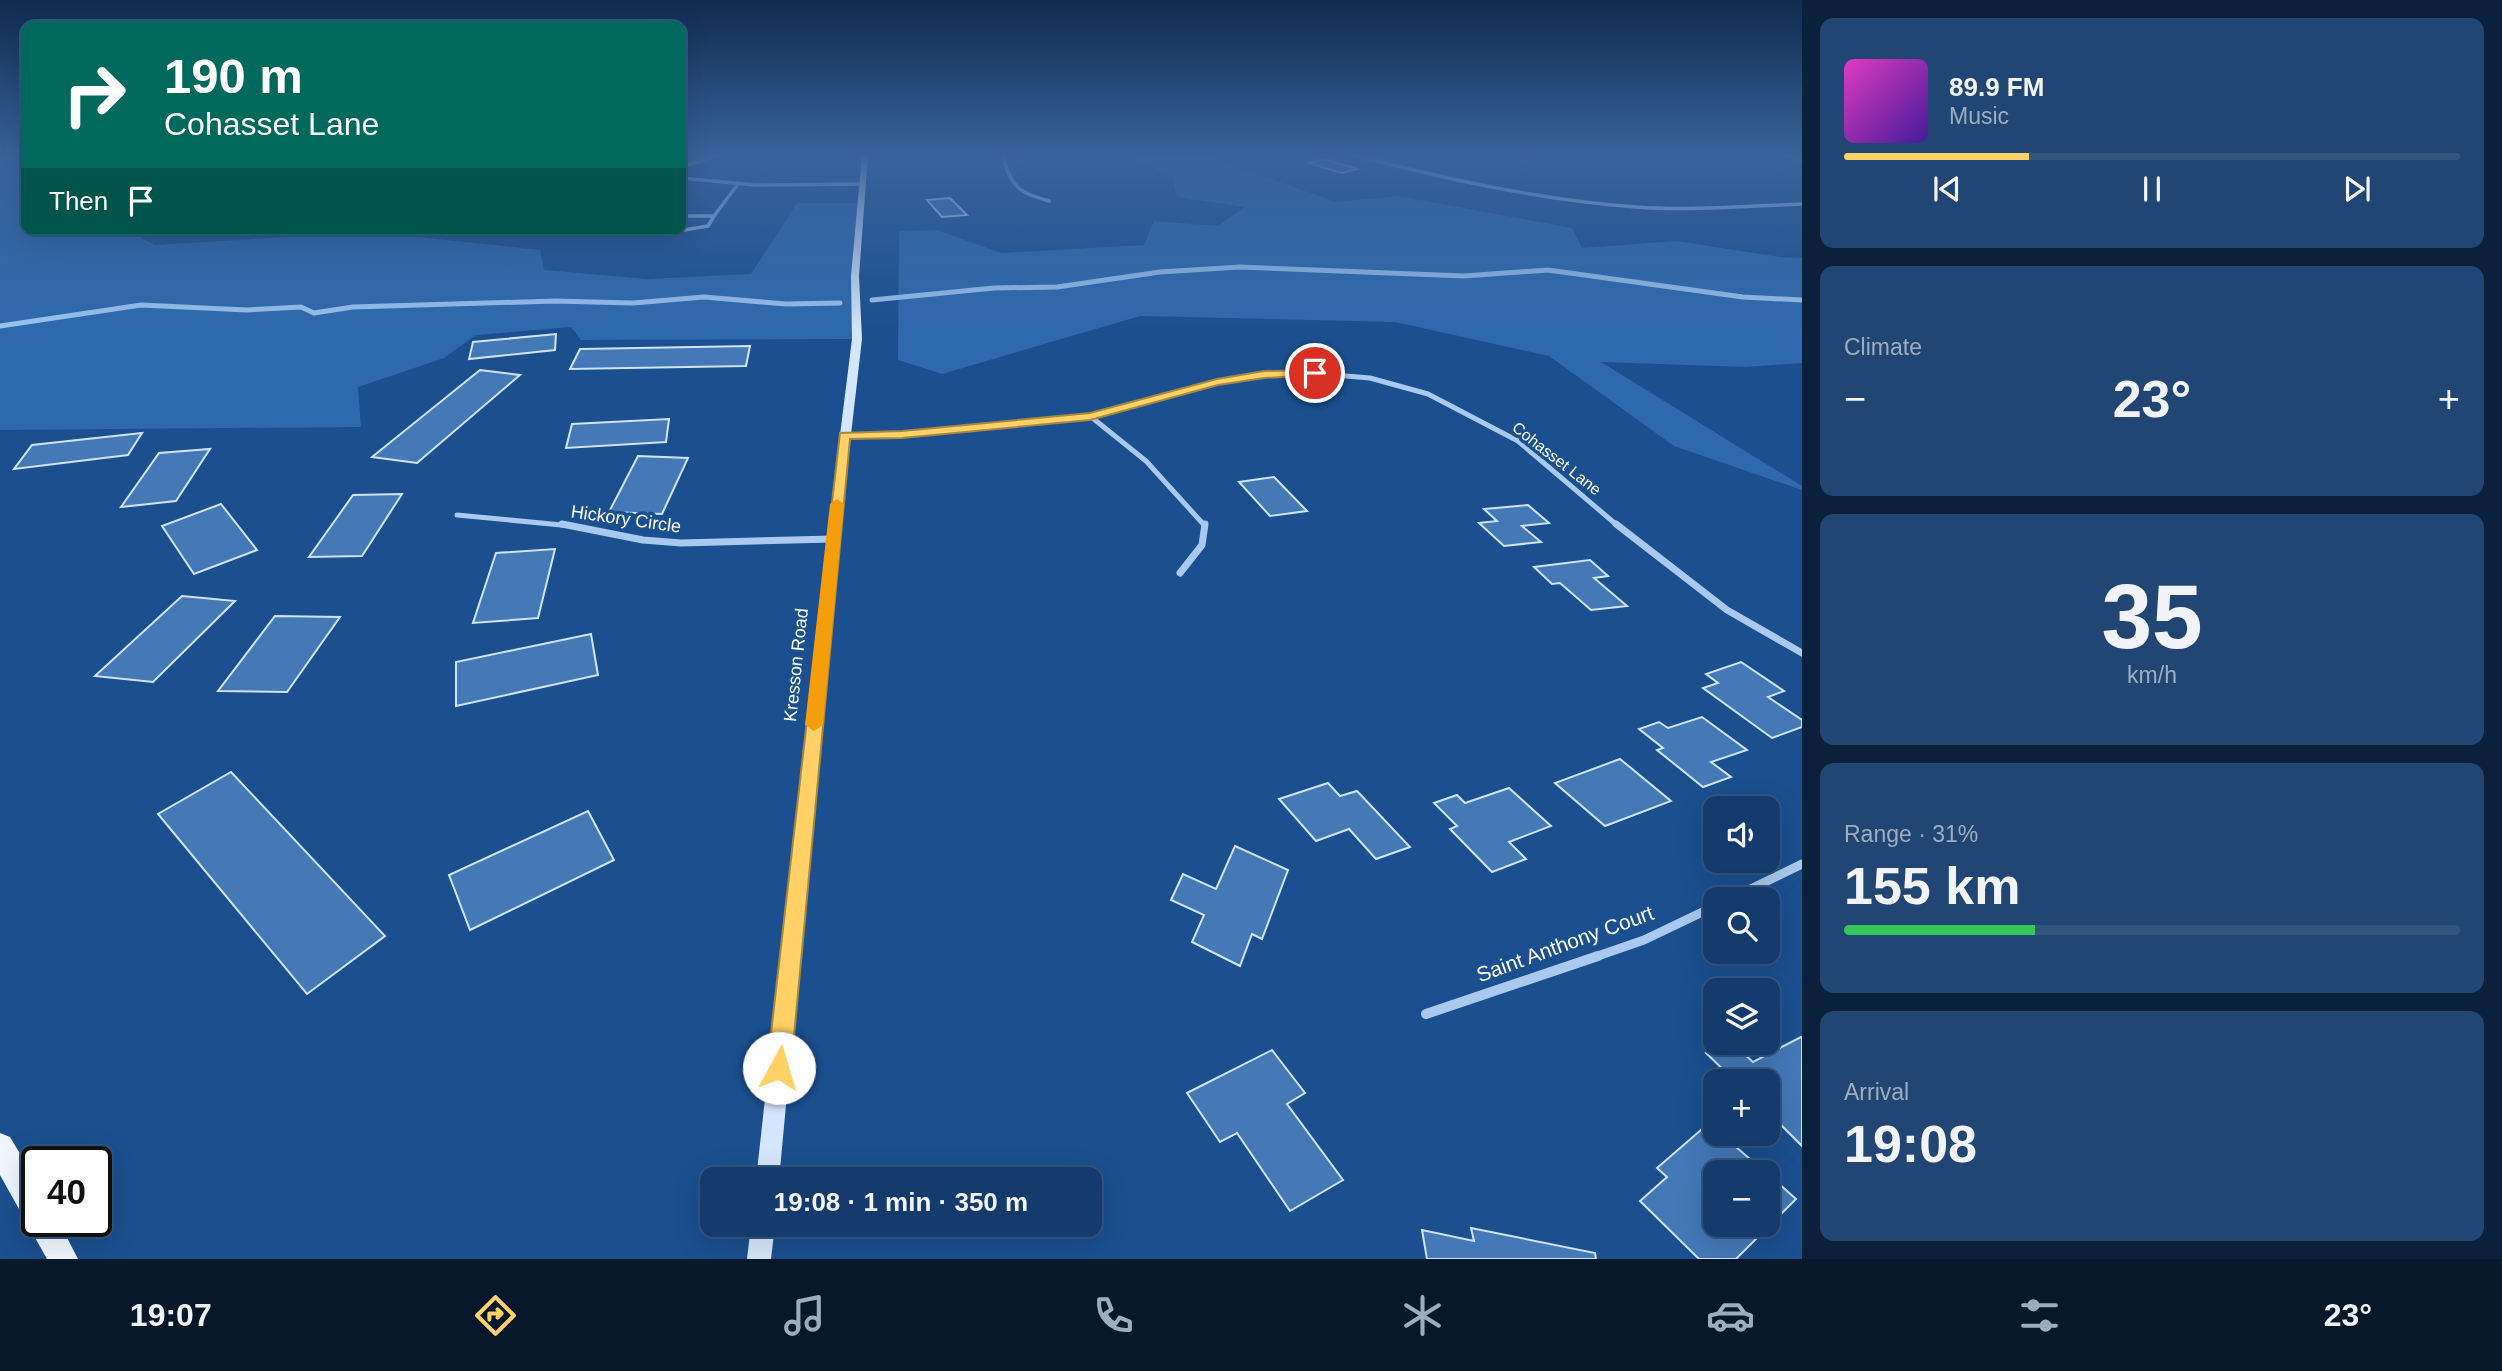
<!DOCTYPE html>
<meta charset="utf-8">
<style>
:root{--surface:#143b6b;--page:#214673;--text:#f1f3f6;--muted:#9dadc1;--line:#33557e;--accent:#ffd166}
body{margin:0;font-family:Arial,sans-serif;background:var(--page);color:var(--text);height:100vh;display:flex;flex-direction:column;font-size:26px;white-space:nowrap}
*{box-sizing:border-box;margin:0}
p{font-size:23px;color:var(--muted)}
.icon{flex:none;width:38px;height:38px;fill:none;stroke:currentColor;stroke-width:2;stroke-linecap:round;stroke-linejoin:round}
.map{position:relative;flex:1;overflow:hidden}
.details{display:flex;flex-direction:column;gap:18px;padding:18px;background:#0b203b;width:700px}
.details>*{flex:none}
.guide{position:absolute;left:21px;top:21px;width:665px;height:214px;border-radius:14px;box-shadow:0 7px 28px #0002,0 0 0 2px var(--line);background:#00695c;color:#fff;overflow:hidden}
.fabs{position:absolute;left:1703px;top:796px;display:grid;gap:14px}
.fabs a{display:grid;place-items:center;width:77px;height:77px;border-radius:14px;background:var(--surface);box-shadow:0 7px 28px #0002,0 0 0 2px var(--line);font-size:35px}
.speed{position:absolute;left:21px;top:1146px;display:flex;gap:14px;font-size:35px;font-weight:700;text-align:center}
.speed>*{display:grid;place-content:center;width:91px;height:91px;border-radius:50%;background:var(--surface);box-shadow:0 7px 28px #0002,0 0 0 2px var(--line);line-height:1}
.speed .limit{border:4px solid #111;border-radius:10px;background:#fff;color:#111}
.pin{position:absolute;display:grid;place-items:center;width:60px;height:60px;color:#fff;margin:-30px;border:4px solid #fff;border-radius:50%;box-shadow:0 2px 7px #0007}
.me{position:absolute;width:77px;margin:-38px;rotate:6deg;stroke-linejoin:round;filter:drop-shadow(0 0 5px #0008)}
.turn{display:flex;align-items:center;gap:24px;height:147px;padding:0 28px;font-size:32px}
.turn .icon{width:91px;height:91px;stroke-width:2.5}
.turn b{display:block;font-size:49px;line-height:60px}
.then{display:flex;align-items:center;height:66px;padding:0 28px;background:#0003;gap:14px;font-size:26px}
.big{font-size:52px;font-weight:800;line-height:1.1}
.details .card{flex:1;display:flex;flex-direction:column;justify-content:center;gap:10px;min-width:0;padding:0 24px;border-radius:14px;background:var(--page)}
.details .dial{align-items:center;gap:0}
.dial b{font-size:91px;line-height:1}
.song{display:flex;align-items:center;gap:21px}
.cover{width:84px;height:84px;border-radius:10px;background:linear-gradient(135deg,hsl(310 70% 55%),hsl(260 70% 35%))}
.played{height:7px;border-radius:4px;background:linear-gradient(90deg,var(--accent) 30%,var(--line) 30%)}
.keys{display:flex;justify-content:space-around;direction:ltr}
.heat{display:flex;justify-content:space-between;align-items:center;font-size:38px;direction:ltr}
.charge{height:10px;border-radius:5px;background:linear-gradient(90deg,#34c759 31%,var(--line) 0)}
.trip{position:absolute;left:700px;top:1167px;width:402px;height:70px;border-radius:14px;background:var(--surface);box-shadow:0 7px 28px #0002,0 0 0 2px var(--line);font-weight:800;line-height:70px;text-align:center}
.tabs{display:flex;height:112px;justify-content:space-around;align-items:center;background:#08182b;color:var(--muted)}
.tabs .icon{width:49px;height:49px}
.tabs .selected{color:var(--accent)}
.tabs b{font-size:32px;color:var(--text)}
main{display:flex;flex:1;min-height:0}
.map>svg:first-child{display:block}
</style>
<main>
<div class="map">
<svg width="1802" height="1259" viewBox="0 0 1802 1259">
<rect width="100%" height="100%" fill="#1b4f8f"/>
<g fill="#2e69ad">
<path d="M0 155H26V229H123L155 245 370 232 540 250 544 270 648 279 751 274 797 203H863L855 276 857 339 581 340 571 327 476 335 444 358 358 387 361 427 0 430Z"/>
<path d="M1127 155H1211L1219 161 1337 202 1398 196 1572 228 1582 248 1676 241 1780 257 1802 258V363L1746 367 1601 362 1802 486V490L1674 446 1549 356 1395 322 1140 316 942 374 898 360 899 231 937 230 1001 253 1144 245 1154 221 1218 226 1245 207 1177 197 1172 177Z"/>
</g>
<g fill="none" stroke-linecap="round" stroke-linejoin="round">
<g stroke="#9cc4f0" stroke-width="5">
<path d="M872 300 994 288 1057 287 1160 272 1240 267 1464 276 1548 270 1743 297 1802 300"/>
<path d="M0 326 141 305 247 310 301 307 314 313 353 307 555 301 633 303 704 297 786 304 840 303"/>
</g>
</g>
<g fill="#4478b7" stroke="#cfe3fa" stroke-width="2">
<path d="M1325 159 1357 169 1342 173 1309 163Z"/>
<path d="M950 198 967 215 942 217 927 200Z"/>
<path d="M556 334 555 350 469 359 473 342Z"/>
<path d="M750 346 746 366 570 369 580 349Z"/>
<path d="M480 370 520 375 417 463 372 457Z"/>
<path d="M669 419 666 442 566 448 572 424Z"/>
<path d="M142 433 128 455 14 469 32 445Z"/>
<path d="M210 449 176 501 121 507 159 453Z"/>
<path d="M638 456 688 458 662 514 609 512Z"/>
<path d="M1274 477 1307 511 1270 516 1239 482Z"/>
<path d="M402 494 362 556 309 557 353 495Z"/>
<path d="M221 504 257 550 194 574 162 526Z"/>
<path d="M1528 505 1549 523 1522 526 1541 542 1504 546 1479 523 1497 521 1484 509Z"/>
<path d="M555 549 538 618 473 623 496 553Z"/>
<path d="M1590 560 1608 576 1594 578 1627 606 1591 610 1560 583 1552 584 1534 567Z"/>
<path d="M182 596 235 601 153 682 95 676Z"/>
<path d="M275 616 340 617 287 692 218 691Z"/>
<path d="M591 634 598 675 456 706V662Z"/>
<path d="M1741 662 1784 691 1768 697 1802 720V727L1772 738 1703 688 1718 683 1706 674Z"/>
<path d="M1702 717 1747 750 1711 762 1731 777 1703 787 1657 750 1663 748 1639 729 1659 722 1668 728Z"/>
<path d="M1620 759 1671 801 1605 826 1555 783Z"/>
<path d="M231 772 385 936 307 994 158 814Z"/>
<path d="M1328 783 1340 796 1357 791 1410 847 1376 859 1349 829 1316 841 1279 799Z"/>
<path d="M1509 788 1551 826 1509 842 1526 859 1492 872 1450 829 1457 826 1434 803 1457 795 1465 803Z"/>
<path d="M588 811 614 860 470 930 449 875Z"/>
<path d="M1235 846 1288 870 1262 939 1252 934 1240 966 1192 942 1204 915 1171 900 1183 874 1216 889Z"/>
<path d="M1801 1037 1802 1038V1146L1768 1112V1082H1736L1706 1053 1725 1043H1732L1753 1062Z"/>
<path d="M1272 1050 1305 1093 1287 1104 1343 1180 1290 1211 1237 1133 1220 1142 1187 1093Z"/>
<path d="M1709 1123 1715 1128V1134H1721L1765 1172H1715V1225H1768V1174L1796 1199 1736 1259H1699L1640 1201 1667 1177 1657 1168Z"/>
<path d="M1471 1228 1595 1253 1596 1259H1427L1422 1230 1474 1241Z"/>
</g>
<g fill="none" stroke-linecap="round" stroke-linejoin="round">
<g stroke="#a9c9ee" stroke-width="3.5">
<path d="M1002 155C1012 187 1017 192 1049 201"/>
<path d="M1353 155C1446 179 1540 200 1636 207 1692 211 1747 206 1802 204"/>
<path d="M1784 155 1802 160"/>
<path d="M681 167 720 155"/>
<path d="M681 178 755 185 863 184"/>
<path d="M714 216 738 184"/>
<path d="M638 229 678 231 708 226 714 216H681"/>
</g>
<path stroke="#a9c9ee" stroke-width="4.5" d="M1276 373H1313"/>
<g stroke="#a9c9ee" stroke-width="5">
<path d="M1090 416 1146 461 1205 526"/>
<path d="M844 435H902L1090 416 1217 382 1264 374 1298 372 1370 378 1428 394 1518 441 1618 526"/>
<path d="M457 515 572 526"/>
</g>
<g stroke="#a9c9ee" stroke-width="7">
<path d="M562 524 643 540 681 543 833 539"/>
<path d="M1616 524 1727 610 1802 653"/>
<path d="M1180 573 1202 545 1205 524"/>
</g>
<g stroke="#a9c9ee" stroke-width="9">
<path d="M1728 900 1802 864"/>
<path d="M1592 958 1644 940 1715 906"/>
</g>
<path stroke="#a9c9ee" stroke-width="10" d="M1426 1014 1598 956"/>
<g fill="#d6e6fa" fill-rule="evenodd">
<path d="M862 155H868L859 276 862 339 839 539 779 1180H756L827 539 852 339 851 276Z"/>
<path d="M751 1225H775L771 1259H747Z"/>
</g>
<path fill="#f0f6ff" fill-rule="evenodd" d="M0 1133 10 1137 37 1182V1222H59L78 1259H47L0 1175Z"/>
</g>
<linearGradient id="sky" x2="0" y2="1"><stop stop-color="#0f2b4f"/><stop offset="0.47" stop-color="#39639b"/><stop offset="1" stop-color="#39639b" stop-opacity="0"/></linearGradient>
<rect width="1802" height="331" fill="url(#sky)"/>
<path fill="#ffd166" stroke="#a68842" stroke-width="2" d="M1315 370 1320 373 1319 375 1264 378 1218 385 1090 420 902 438 850 439 791 1068 787 1077 779 1080 770 1077 767 1068 840 433 902 431 1090 413 1217 379 1264 371Z"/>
<path fill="#f59e0b" d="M837 499 844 504 823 725 814 731 805 725 830 504Z"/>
<g text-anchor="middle" stroke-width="7" stroke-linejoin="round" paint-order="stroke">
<g font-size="16" fill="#fff" stroke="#1b4f8f">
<text transform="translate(1557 458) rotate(38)" y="6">Cohasset Lane</text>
</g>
<g font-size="18" fill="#fff" stroke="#1b4f8f">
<text transform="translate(626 519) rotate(8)" y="6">Hickory Circle</text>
<text transform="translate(796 665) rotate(-84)" y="6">Kresson Road</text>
</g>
<g font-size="21" fill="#fff" stroke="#1b4f8f">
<text transform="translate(1565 944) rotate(-20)" y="7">Saint Anthony Court</text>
</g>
</g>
</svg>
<div class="fabs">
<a><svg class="icon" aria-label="sound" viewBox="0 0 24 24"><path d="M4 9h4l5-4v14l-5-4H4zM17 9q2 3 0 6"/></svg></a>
<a><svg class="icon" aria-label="search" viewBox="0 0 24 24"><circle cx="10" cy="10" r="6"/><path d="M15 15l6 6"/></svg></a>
<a><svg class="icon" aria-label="layers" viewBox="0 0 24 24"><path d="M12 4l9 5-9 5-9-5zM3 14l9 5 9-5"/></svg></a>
<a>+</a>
<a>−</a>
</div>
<div class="speed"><div class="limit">40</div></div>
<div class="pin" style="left:1315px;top:373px;background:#d93025"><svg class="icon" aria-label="arrive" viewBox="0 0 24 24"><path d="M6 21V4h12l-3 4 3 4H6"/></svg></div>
<svg class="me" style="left:779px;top:1068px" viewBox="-20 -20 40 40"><circle r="19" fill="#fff"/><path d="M0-13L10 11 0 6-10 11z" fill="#ffd166"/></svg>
<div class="trip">19:08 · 1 min · 350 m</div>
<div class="guide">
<div class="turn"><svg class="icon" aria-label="right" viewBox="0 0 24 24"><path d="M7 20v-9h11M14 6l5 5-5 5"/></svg><div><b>190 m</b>Cohasset Lane</div></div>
<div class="then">Then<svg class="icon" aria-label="arrive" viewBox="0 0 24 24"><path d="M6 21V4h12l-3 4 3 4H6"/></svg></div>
</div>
</div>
<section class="details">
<div class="card">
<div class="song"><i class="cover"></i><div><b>89.9 FM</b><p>Music</p></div></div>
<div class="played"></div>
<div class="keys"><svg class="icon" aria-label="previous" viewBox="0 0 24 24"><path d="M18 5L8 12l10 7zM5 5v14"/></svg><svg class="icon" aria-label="pause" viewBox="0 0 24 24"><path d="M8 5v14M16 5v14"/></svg><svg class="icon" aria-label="next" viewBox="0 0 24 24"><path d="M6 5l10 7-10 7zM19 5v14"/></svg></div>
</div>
<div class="card"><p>Climate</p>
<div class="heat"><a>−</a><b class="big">23°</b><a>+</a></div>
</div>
<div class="card dial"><b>35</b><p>km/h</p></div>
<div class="card"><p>Range · 31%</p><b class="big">155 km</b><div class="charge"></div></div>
<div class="card"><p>Arrival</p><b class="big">19:08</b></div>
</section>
</main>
<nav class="tabs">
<b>19:07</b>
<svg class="icon selected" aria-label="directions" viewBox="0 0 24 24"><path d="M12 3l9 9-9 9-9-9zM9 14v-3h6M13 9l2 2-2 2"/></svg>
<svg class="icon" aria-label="music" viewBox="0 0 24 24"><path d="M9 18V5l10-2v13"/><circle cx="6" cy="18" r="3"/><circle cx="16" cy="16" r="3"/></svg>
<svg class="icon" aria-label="phone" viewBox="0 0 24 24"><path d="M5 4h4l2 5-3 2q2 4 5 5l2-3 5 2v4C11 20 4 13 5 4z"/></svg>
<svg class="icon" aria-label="climate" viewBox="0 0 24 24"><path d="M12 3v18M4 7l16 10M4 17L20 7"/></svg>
<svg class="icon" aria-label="car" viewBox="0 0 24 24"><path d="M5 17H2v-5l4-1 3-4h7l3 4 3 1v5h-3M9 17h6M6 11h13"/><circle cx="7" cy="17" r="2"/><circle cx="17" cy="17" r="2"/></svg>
<svg class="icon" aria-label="filters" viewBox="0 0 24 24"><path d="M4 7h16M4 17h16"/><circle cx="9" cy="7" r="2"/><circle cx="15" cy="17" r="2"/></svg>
<b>23°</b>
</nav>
